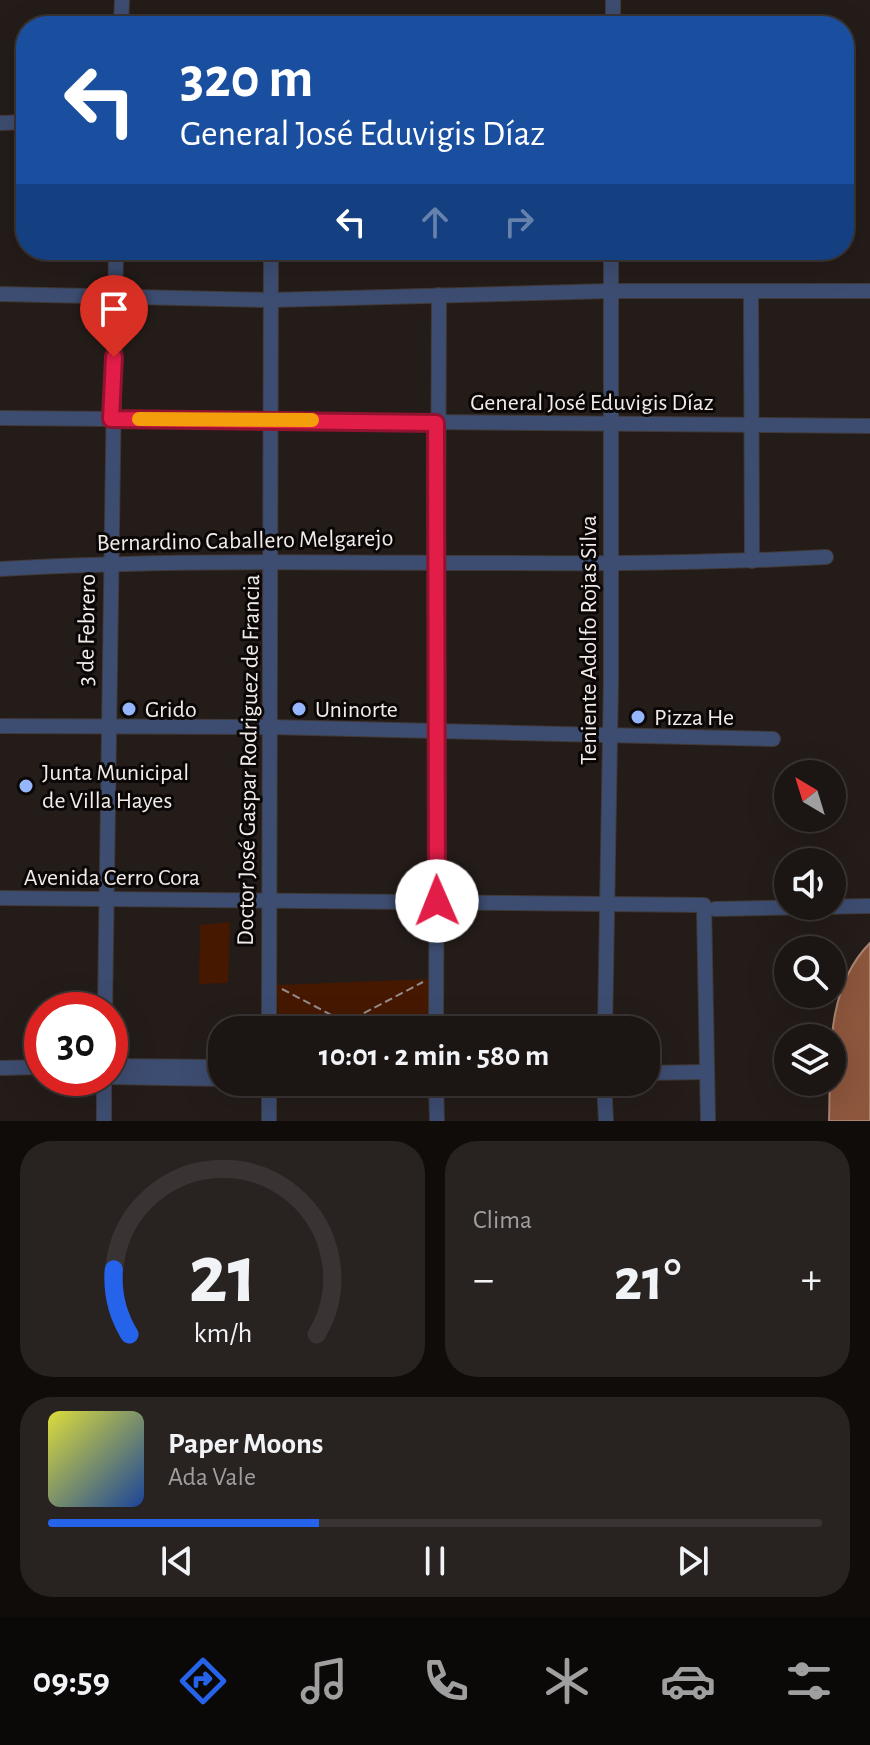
<!DOCTYPE html>
<html lang="es">
<meta charset="utf-8">
<style>
:root{--surface:#1b1513;--page:#282221;--text:#f1f3f6;--muted:#a09fa0;--line:#393433;--accent:#2563eb}
body{margin:0;font-family:"Alegreya Sans",sans-serif;background:var(--page);color:var(--text);height:100vh;display:flex;flex-direction:column;font-size:30px;white-space:nowrap}
*{box-sizing:border-box;margin:0}
p{font-size:26px;color:var(--muted)}
.icon{flex:none;width:44px;height:44px;fill:none;stroke:currentColor;stroke-width:2;stroke-linecap:round;stroke-linejoin:round}
.map{position:relative;height:1121px;overflow:hidden}
.sheet{display:flex;flex-direction:column;gap:20px;padding:20px;background:#0f0c0a;flex:1}
.sheet>*{flex:none}
.hud{position:absolute;left:16px;top:16px;width:838px;height:244px;border-radius:32px;box-shadow:0 8px 32px #0002,0 0 0 2px var(--line);background:#1a4fa0;color:#fff;overflow:hidden}
.needle{width:52px;rotate:322deg}
.tools{position:absolute;left:774px;top:760px;display:grid;gap:16px}
.tools a{display:grid;place-items:center;width:72px;height:72px;border-radius:50%;background:var(--surface);box-shadow:0 8px 32px #0002,0 0 0 2px var(--line);font-size:40px}
.speed{position:absolute;left:24px;top:992px;display:flex;gap:16px;font-size:40px;font-weight:700;text-align:center}
.speed>*{display:grid;place-content:center;width:104px;height:104px;border-radius:50%;background:var(--surface);box-shadow:0 8px 32px #0002,0 0 0 2px var(--line);line-height:1}
.speed .limit{border:12px solid #d22;background:#fff;color:#111}
.pin{position:absolute;display:grid;place-items:center;width:68px;height:68px;color:#fff;margin:-82px -34px;border-radius:50% 50% 50% 0;rotate:-45deg;box-shadow:0 0 8px #0007}
.pin .icon{rotate:45deg}
.me{position:absolute;width:88px;margin:-44px;rotate:359deg;stroke-linejoin:round;filter:drop-shadow(0 0 6px #0008)}
.turn{display:flex;align-items:center;gap:28px;height:168px;padding:0 32px;font-size:36px}
.turn .icon{width:104px;height:104px;stroke-width:2.5}
.turn b{display:block;font-size:56px;line-height:68px}
.lanes{display:flex;align-items:center;height:76px;padding:0 32px;background:#0003;justify-content:center;gap:40px;direction:ltr}
.lanes .off{opacity:.35}
.big{font-size:60px;font-weight:700;line-height:1.1}
.sheet .tile{flex:1;display:flex;flex-direction:column;justify-content:center;gap:12px;min-width:0;padding:0 28px;border-radius:32px;background:var(--page)}
.sheet .dial{align-items:center;gap:0}
.dial svg{height:208px;overflow:visible;fill:none;stroke:var(--line);stroke-width:7;stroke-linecap:round;text-anchor:middle}
.dial text{fill:var(--text);stroke:none}
.song{display:flex;align-items:center;gap:24px}
.cover{width:96px;height:96px;border-radius:12px;background:linear-gradient(135deg,hsl(60 70% 55%),hsl(220 70% 35%))}
.played{height:8px;border-radius:4px;background:linear-gradient(90deg,var(--accent) 35%,var(--line) 35%)}
.keys{display:flex;justify-content:space-around;direction:ltr}
.heat{display:flex;justify-content:space-between;align-items:center;font-size:44px;direction:ltr}
.sheet .tiles{flex:1;display:grid;gap:20px;grid-template-columns:1fr 1fr}
.tile:last-child{grid-column:span 2}
.trip{position:absolute;left:208px;top:1016px;width:452px;height:80px;border-radius:32px;background:var(--surface);box-shadow:0 8px 32px #0002,0 0 0 2px var(--line);font-weight:700;line-height:80px;text-align:center}
.tabs{display:flex;height:128px;justify-content:space-around;align-items:center;background:#0b0808;color:var(--muted)}
.tabs .icon{width:56px;height:56px}
.tabs .current{color:var(--accent)}
.tabs b{font-size:36px;color:var(--text)}
.map>svg:first-child{display:block}
</style>
<div class="map">
<svg width="870" height="1121" viewBox="0 0 870 1121">
<rect width="100%" height="100%" fill="#241c19"/>
<g fill="#461800">
<path d="M230 922 228 983 199 984 200 925Z"/>
<path d="M429 979 430 1030H278L277 985Z"/>
</g>
<path fill="#8d563d" stroke="#ab8371" stroke-width="2" d="M870 943V1121H829C831 1061 824 989 870 943Z"/>
<g fill="none" stroke-linecap="round" stroke-linejoin="round">
<g stroke="#413936" stroke-width="16">
<g id="minor">
<path d="M121 26 122 0"/>
<path d="M613 26V0"/>
<path d="M0 123 26 122"/>
<path d="M751 291 752 561"/>
<path d="M0 294 271 300 610 291H870"/>
<path d="M0 418 870 426"/>
<path d="M0 569C275 553 551 572 826 557"/>
<path d="M0 726 269 727 773 739"/>
<path d="M0 898 704 905 708 1121"/>
<path d="M715 909 870 906"/>
<path d="M105 1010 116 250"/>
<path d="M269 1030 271 250"/>
<path d="M436 1030 439 295"/>
<path d="M605 1030 611 679V250"/>
<path d="M110 1066 222 1067"/>
<path d="M0 1068 42 1067"/>
<path d="M646 1073 705 1072"/>
<path d="M110 1077 222 1079"/>
<path d="M104 1078V1121"/>
<path d="M269 1082V1121"/>
<path d="M436 1082 437 1121"/>
<path d="M604 1082 606 1121"/>
</g>
</g>
<g stroke="#938c8a" stroke-width="2" stroke-dasharray="8 4" stroke-linecap="butt">
<path d="M282 989 360 1030"/>
<path d="M348 1023H398"/>
<path d="M332 1030 423 982"/>
<path d="M624 1082V1084"/>
<path d="M450 1083V1082"/>
</g>
<use href="#minor" stroke="#3d4d71" stroke-width="14"/>
</g>
<g fill="none" stroke-linecap="round" stroke-linejoin="round">
<g stroke="#92132f" stroke-width="20">
<path id="route" d="M114 357 111 419 436 423 437 901"/>
</g>
<use href="#route" stroke="#e11d48" stroke-width="14"/>
<path stroke="#f59e0b" stroke-width="14" d="M139 419 312 420"/>
</g>
<g fill="#95b6fd" stroke="#0a0706" stroke-width="3">
<circle cx="129" cy="709" r="8"/>
<circle cx="299" cy="709" r="8"/>
<circle cx="638" cy="717" r="8"/>
<circle cx="26" cy="786" r="8"/>
</g>
<g text-anchor="middle" stroke-width="6" stroke-linejoin="round" paint-order="stroke">
<g font-size="24" fill="#f1ecea" stroke="#0a0706">
<text x="592" y="410">General José Eduvigis Díaz</text>
<text transform="translate(245 540) rotate(-1)" y="8">Bernardino Caballero Melgarejo</text>
<text transform="translate(86 630) rotate(-89)" y="8">3 de Febrero</text>
<text transform="translate(588 640) rotate(-90)" y="8">Teniente Adolfo Rojas Silva</text>
<text transform="translate(248 760) rotate(-89)" y="8">Doctor José Gaspar Rodriguez de Francia</text>
<text x="112" y="885">Avenida Cerro Cora</text>
</g>
<g font-size="24" fill="#f1ecea" stroke="#0a0706" text-anchor="start">
<text x="145" y="717">Grido</text>
<text x="315" y="717">Uninorte</text>
<text x="654" y="725">Pizza He</text>
<text x="42" y="780">Junta Municipal<tspan x="42" dy="28">de Villa Hayes</tspan></text>
</g>
</g>
</svg>
<div class="tools">
<a><svg class="needle" viewBox="-14 -14 28 28"><path d="M0-13l5 13h-10z" fill="#e53935"/><path d="M0 13l5-13h-10z" fill="#a09fa0"/></svg></a>
<a><svg class="icon" aria-label="sound" viewBox="0 0 24 24"><path d="M4 9h4l5-4v14l-5-4H4zM17 9q2 3 0 6"/></svg></a>
<a><svg class="icon" aria-label="search" viewBox="0 0 24 24"><circle cx="10" cy="10" r="6"/><path d="M15 15l6 6"/></svg></a>
<a><svg class="icon" aria-label="layers" viewBox="0 0 24 24"><path d="M12 4l9 5-9 5-9-5zM3 14l9 5 9-5"/></svg></a>
</div>
<div class="speed"><div class="limit">30</div></div>
<div class="pin" style="left:114px;top:357px;background:#d93025"><svg class="icon" aria-label="arrive" viewBox="0 0 24 24"><path d="M6 21V4h12l-3 4 3 4H6"/></svg></div>
<svg class="me" style="left:437px;top:901px" viewBox="-20 -20 40 40"><circle r="19" fill="#fff"/><path d="M0-13L10 11 0 6-10 11z" fill="#e11d48"/></svg>
<div class="trip">10:01 · 2 min · 580 m</div>
<div class="hud">
<div class="turn"><svg class="icon" aria-label="left" viewBox="0 0 24 24"><path d="M17 20v-9H6M10 6l-5 5 5 5"/></svg><div><b>320 m</b>General José Eduvigis Díaz</div></div>
<div class="lanes"><svg class="icon" aria-label="left" viewBox="0 0 24 24"><path d="M17 20v-9H6M10 6l-5 5 5 5"/></svg><svg class="icon off" aria-label="ahead" viewBox="0 0 24 24"><path d="M12 20V5M6 11l6-6 6 6"/></svg><svg class="icon off" aria-label="right" viewBox="0 0 24 24"><path d="M7 20v-9h11M14 6l5 5-5 5"/></svg></div>
</div>
</div>
<section class="sheet">
<div class="tiles">
<div class="tile dial"><svg viewBox="0 0 100 80">
<path d="M14 69A42 42 0 1 1 86 69"/>
<path d="M14 69A42 42 0 0 1 8 44" stroke="#2563eb"/>
<text x="50" y="56" font-size="32" font-weight="700">21</text>
<text x="50" y="72" font-size="11">km/h</text>
</svg></div>
<div class="tile"><p>Clima</p>
<div class="heat"><a>−</a><b class="big">21°</b><a>+</a></div>
</div>
<div class="tile">
<div class="song"><i class="cover"></i><div><b>Paper Moons</b><p>Ada Vale</p></div></div>
<div class="played"></div>
<div class="keys"><svg class="icon" aria-label="previous" viewBox="0 0 24 24"><path d="M18 5L8 12l10 7zM5 5v14"/></svg><svg class="icon" aria-label="pause" viewBox="0 0 24 24"><path d="M8 5v14M16 5v14"/></svg><svg class="icon" aria-label="next" viewBox="0 0 24 24"><path d="M6 5l10 7-10 7zM19 5v14"/></svg></div>
</div>
</div>
</section>
<nav class="tabs">
<b>09:59</b>
<svg class="icon current" aria-label="directions" viewBox="0 0 24 24"><path d="M12 3l9 9-9 9-9-9zM9 14v-3h6M13 9l2 2-2 2"/></svg>
<svg class="icon" aria-label="music" viewBox="0 0 24 24"><path d="M9 18V5l10-2v13"/><circle cx="6" cy="18" r="3"/><circle cx="16" cy="16" r="3"/></svg>
<svg class="icon" aria-label="phone" viewBox="0 0 24 24"><path d="M5 4h4l2 5-3 2q2 4 5 5l2-3 5 2v4C11 20 4 13 5 4z"/></svg>
<svg class="icon" aria-label="climate" viewBox="0 0 24 24"><path d="M12 3v18M4 7l16 10M4 17L20 7"/></svg>
<svg class="icon" aria-label="car" viewBox="0 0 24 24"><path d="M5 17H2v-5l4-1 3-4h7l3 4 3 1v5h-3M9 17h6M6 11h13"/><circle cx="7" cy="17" r="2"/><circle cx="17" cy="17" r="2"/></svg>
<svg class="icon" aria-label="filters" viewBox="0 0 24 24"><path d="M4 7h16M4 17h16"/><circle cx="9" cy="7" r="2"/><circle cx="15" cy="17" r="2"/></svg>
</nav>
